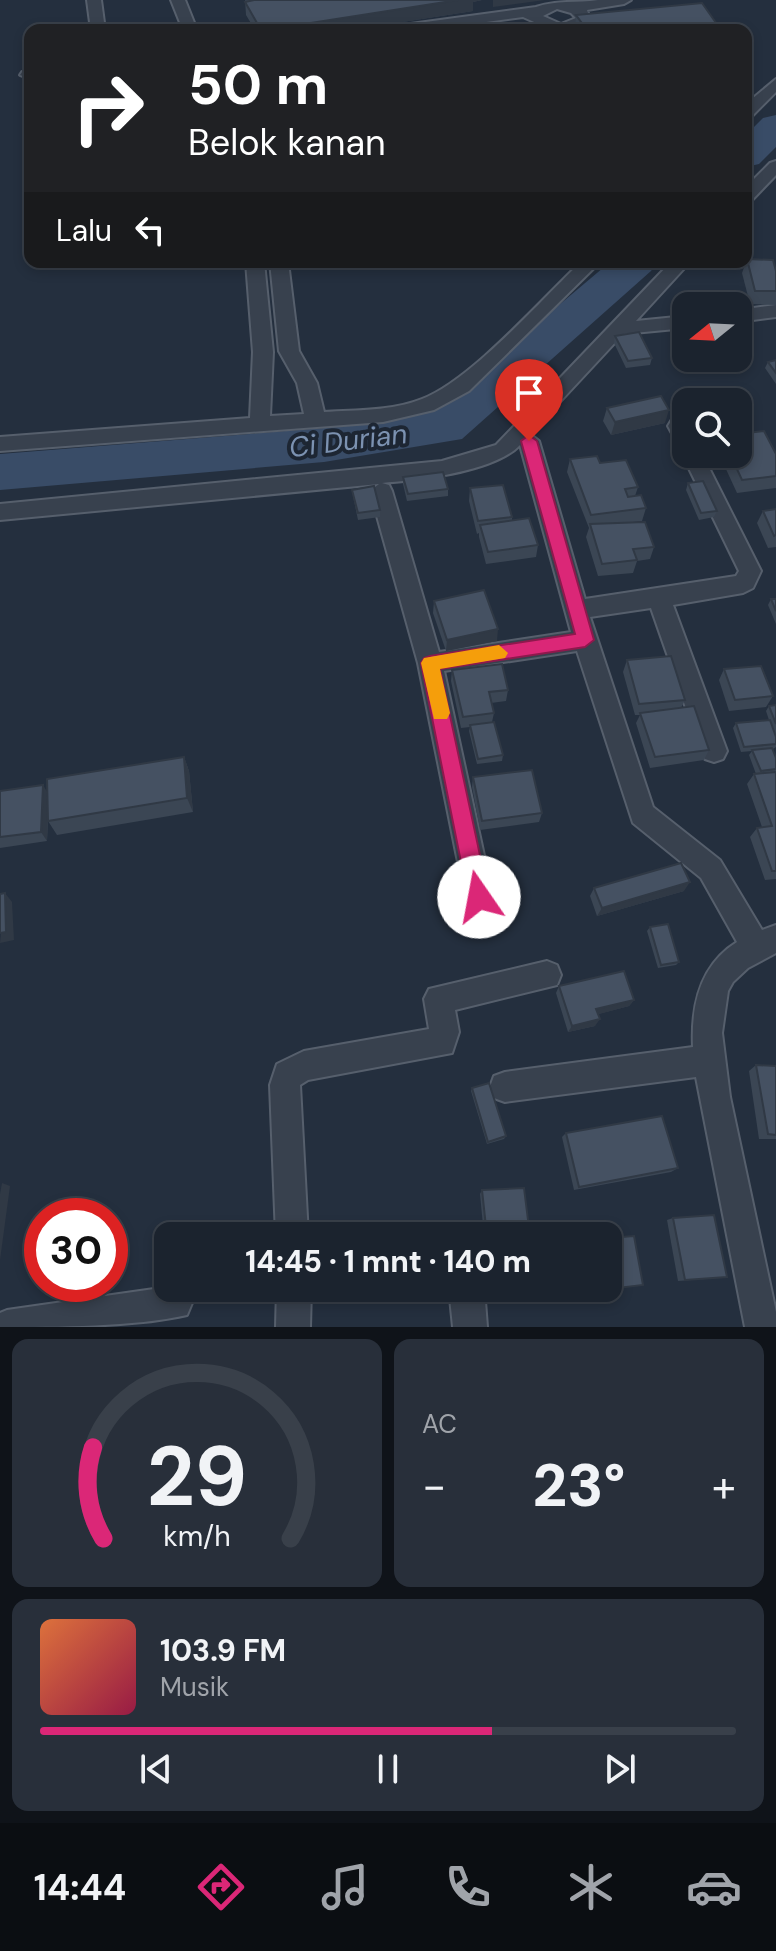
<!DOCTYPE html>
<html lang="id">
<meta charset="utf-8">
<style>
:root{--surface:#1b232e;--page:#282f3a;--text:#f1f3f6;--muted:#a0a4aa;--line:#39404a;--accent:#db2777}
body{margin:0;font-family:"DM Sans",sans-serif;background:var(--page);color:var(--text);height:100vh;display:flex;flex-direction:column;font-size:30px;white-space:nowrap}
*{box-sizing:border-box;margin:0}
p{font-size:26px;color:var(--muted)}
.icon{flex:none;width:44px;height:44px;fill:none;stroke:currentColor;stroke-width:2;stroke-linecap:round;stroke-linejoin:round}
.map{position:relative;height:1327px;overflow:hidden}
.details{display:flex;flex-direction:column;gap:12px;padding:12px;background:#0f1319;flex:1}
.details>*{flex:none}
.banner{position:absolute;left:24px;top:24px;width:728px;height:244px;border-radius:16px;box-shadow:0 4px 12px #0003,0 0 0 2px var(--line);background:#202124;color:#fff;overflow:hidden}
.needle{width:52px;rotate:252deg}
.controls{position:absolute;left:672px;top:292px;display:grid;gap:16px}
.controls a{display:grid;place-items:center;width:80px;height:80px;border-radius:16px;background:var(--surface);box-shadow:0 4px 12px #0003,0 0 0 2px var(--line);font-size:40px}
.speed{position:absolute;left:24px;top:1198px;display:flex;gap:16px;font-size:40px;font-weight:700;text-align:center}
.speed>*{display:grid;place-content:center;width:104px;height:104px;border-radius:50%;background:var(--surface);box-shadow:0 4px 12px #0003,0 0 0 2px var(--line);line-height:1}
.speed .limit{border:12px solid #d22;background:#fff;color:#111}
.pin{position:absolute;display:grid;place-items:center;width:68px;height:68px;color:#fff;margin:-82px -34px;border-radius:50% 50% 50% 0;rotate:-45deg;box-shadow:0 0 8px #0007}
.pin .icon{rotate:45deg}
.me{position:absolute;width:88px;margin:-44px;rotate:348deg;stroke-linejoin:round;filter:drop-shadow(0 0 6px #0008)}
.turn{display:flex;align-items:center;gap:28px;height:168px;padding:0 32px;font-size:36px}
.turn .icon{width:104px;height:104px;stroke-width:2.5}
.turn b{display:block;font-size:56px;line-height:68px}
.then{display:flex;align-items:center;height:76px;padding:0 32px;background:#0003;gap:16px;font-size:30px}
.big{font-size:60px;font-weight:800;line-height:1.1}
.details .card{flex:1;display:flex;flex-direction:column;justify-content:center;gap:12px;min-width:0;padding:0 28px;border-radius:16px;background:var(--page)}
.details .dial{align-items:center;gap:0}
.dial svg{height:208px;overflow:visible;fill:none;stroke:var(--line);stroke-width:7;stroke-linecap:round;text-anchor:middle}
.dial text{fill:var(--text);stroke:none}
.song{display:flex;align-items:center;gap:24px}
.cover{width:96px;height:96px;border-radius:12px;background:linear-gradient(135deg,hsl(20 70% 55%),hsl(340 70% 35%))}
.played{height:8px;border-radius:4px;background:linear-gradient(90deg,var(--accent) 65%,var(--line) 65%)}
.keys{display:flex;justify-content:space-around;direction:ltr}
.heat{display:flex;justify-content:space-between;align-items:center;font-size:44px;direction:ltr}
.details .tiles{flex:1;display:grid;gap:12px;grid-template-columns:1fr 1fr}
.card:last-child{grid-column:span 2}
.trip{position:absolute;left:154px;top:1222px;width:468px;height:80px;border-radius:16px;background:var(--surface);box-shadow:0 4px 12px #0003,0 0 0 2px var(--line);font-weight:800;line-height:80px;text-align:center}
.menu{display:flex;height:128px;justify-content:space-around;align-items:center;background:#0b0e12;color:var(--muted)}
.menu .icon{width:56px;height:56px}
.menu .active{color:var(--accent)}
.menu b{font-size:36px;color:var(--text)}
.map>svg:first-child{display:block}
</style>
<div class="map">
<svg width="776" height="1327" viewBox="0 0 776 1327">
<rect width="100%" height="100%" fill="#242f3e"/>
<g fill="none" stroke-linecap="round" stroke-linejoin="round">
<g fill="#394c67" fill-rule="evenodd">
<path d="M776 115V147L759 164 746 167V135L763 118Z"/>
<path d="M610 262H657L651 271 462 439 324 462 0 490V454L324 428 432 412Z"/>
</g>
<g stroke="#565f6c" stroke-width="4">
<g id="minor">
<path d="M87 0H101L105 30H91Z"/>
<path d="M171 0H185L197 30H183Z"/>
<path d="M598 0H631L624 4 587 10 590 19 576 30H552L523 17 428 30H389L396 26 536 7C555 0 577 3 598 0ZM557 9 571 13 576 18 561 24 543 16Z"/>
<path d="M30 71V79L20 75 22 72Z"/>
<path d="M776 79V92L752 116 746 118V104Z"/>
<path d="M776 161V175L752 200 746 201V187L770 163Z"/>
<path d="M246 262H264L273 352 270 416 304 414 297 383 279 351 270 262H288L299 351 317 383 324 412C356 410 392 411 422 399 470 381 541 300 581 262H600L469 391 434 410 383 422 0 451V437L250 418 253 352Z"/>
<path d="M671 262H690L636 321 686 316V328L623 334 530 434 539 441 585 599 736 576 739 571 682 454 686 448 679 446 668 426 671 421 678 419 686 422V454H702L761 571 753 588 743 593 673 605 727 751 723 759 714 762 705 759 701 751 651 608 590 617 653 807 720 860 762 930 776 925V953L748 968 733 982 728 991 722 1033 730 1097 776 1312V1327H745L696 1077 505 1102 494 1098 490 1087 494 1076 505 1072 693 1047C691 1005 700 965 737 942L701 878 633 823 577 651 444 671 493 897 489 906 479 910 469 906 465 897 418 663 370 491 379 484 0 520V504L442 461 496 445ZM520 445 571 632 439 652 392 491 389 485 382 483C419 480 494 472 520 445Z"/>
<path d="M776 305V317L738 322V310Z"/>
<path d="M547 961 557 965 561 975 557 985 455 1010 459 1032 452 1053 308 1080 300 1085 308 1236H276L270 1085 277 1064 304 1051 429 1029 424 999 429 989Z"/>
<path d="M168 1287 187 1291 192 1303 187 1315C135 1327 56 1327 0 1327V1313L7 1310Z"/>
<path d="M277 1288H311L310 1327H276Z"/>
<path d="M449 1288H484L487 1327H453Z"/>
</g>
</g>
<use href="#minor" fill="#38414e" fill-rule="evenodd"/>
</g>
<g fill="#3b4654">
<path d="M245 0H482L473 2V11L351 30H255L246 15Z"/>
<path d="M576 15 721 30 575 27Z"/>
<path d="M747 259 776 271V305L750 304 742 273Z"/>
<path d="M615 336 652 358 650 365 626 368 614 343Z"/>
<path d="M776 360V384L765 368 768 362Z"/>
<path d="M607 408 665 423 611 435 603 421Z"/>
<path d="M719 454H776V488L737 493Z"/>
<path d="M570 459 600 463 638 487 635 496 646 508 642 521 625 523 654 547 650 559 637 561 633 573 598 576 586 537 589 528 567 472Z"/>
<path d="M403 477 448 489V496L407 501 403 484Z"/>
<path d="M688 483 717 511 714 517 699 520 686 490Z"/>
<path d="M470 488 512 517V521L538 545 536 557 486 564 479 537V533L477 534 469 501Z"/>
<path d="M352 490 380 510V517L358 520 353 496Z"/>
<path d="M776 509V547L768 548 757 523 763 511Z"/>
<path d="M771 599H776V624L768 605Z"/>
<path d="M434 601 497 641 446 651 433 613Z"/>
<path d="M627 660 685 700 681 708 709 750 704 760 650 768 636 723 640 715H635L623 672Z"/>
<path d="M724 669 773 696 766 707 729 711 719 680Z"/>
<path d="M452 670 508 690 506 701 491 703 494 713 492 722 503 755 502 761 477 764 469 731 470 727 461 728 451 681Z"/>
<path d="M776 705V747L773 749 776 758V879L765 880 750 837 757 828 762 827 747 784 754 774H756L749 755 752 751 741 752 733 728 736 723 769 720 766 711 769 706Z"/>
<path d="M184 757 189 771 193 812 57 835 48 821 47 841 0 848V791L47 793Z"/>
<path d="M473 777 542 813 539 822 480 830 472 787Z"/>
<path d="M594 888 684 891 597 916 590 896Z"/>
<path d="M650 927 679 962 676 965 658 968 647 931Z"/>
<path d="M559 986 634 1000 629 1006 598 1014 595 1026 568 1032 556 993Z"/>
<path d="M756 1065 776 1066V1139H759L749 1071Z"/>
<path d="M472 1088 506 1136 504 1139 487 1144 471 1091Z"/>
<path d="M566 1133 678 1168 671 1172 574 1190 562 1137Z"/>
<path d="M482 1190 530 1236H484L480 1194Z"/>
<path d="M673 1218 719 1278 678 1281 667 1220Z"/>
<path d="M643 1285 547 1296 546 1288H608Z"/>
</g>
<g fill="#303945">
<path d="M458 0H482L473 2V11L351 30H266Z"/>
<path d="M493 0H545L493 7Z"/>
<path d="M669 410 665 423 611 435 615 422Z"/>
<path d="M498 629 497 641 446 651 447 640Z"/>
<path d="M184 757 189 771 193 812 187 798Z"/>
<path d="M43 785 49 795 47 841 41 832Z"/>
<path d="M690 882 684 891 597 916 602 908Z"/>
<path d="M5 893 12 902 14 940 0 943Z"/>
<path d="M634 1000 629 1006 592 1016 596 1009Z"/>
<path d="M600 1019 595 1026 568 1032 572 1026Z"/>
<path d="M2 1183 10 1186 0 1260V1194Z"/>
</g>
<g fill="#455162" stroke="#303945" stroke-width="2">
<path d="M254 0H458L266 30H261L245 2Z"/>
<path d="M702 3 721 30 561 29 584 26 576 15Z"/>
<path d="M747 259 773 260 776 271V291H755Z"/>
<path d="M639 332 652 358 628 361 615 336Z"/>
<path d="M776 360V373L768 362Z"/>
<path d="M661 396 669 410 615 422 607 408Z"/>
<path d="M764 431 776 454V476L742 480 730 454H738V434Z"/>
<path d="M597 456 600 463 626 460 638 487 625 489 628 497 641 495 646 508 591 515 570 459Z"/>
<path d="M443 472 448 489 408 494 403 477Z"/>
<path d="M703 481 717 511 701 513 688 483Z"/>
<path d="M503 485 512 517 478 521 470 488Z"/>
<path d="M374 486 380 510 358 513 352 490Z"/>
<path d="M776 509V535L774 536 763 511Z"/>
<path d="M529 518 538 545 488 552 480 525Z"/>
<path d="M645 522 654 547 633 549 637 560 602 564 590 524Z"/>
<path d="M484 590 498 629 447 640 434 601Z"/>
<path d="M771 599H776V611Z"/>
<path d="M671 656 685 700 639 704 627 660Z"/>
<path d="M502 664 508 690 489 692 494 713 463 717 452 670Z"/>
<path d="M761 666 773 696 735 700 724 669Z"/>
<path d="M776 705V724L769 706Z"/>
<path d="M694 706 709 750 655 757 640 713Z"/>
<path d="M770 720 776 737V744L744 747 736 723Z"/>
<path d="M494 722 503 755 478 759 470 725Z"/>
<path d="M772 748 776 758V769L761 771 752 750Z"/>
<path d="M184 757 187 798 48 821 47 779Z"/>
<path d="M532 770 542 813 482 821 473 777Z"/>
<path d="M776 772V871H772L757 828 772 826 754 774Z"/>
<path d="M43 785 41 832 0 837V791Z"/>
<path d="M681 863 690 882 602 908 594 888Z"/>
<path d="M5 893 6 932 0 933V894Z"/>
<path d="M668 924 679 962 661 965 650 927Z"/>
<path d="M624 971 634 1000 596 1009 600 1019 572 1026 559 986Z"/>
<path d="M756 1065 776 1066V1135L768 1134Z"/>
<path d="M489 1083 506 1136 488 1142 472 1088Z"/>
<path d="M662 1116 678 1168 579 1187 566 1133Z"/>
<path d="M524 1188 530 1236H487L482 1190Z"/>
<path d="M714 1215 727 1277 685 1280 673 1218Z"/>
<path d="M634 1236 643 1285 551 1296 549 1288H608V1238Z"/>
<path d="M492 1288H536V1294L493 1297Z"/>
</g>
<path fill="#db2777" stroke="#8e194d" stroke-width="2" d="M529 435 537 441 594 640 585 647 440 669 489 897 486 904 479 907 471 904 468 897 421 663 424 658 430 656 575 634 521 441Z"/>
<path fill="#f59e0b" d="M499 645 508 653 505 658 440 669 450 713 447 719H434L421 663 424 658Z"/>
<g text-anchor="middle" stroke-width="8" stroke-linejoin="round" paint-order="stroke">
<g font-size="28" font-style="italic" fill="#7c92b1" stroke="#1d2633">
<text transform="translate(348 440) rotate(-7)" y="10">Ci Durian</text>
</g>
</g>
</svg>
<div class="controls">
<a><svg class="needle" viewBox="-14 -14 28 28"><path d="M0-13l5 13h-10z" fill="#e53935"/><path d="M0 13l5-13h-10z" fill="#a0a4aa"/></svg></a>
<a><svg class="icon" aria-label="search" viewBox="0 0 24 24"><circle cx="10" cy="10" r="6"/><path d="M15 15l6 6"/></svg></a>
</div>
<div class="speed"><div class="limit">30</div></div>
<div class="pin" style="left:529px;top:441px;background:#d93025"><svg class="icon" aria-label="arrive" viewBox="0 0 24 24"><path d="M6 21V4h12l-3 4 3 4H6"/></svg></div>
<svg class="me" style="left:479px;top:897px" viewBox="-20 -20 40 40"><circle r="19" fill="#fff"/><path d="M0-13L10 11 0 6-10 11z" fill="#db2777"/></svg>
<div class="trip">14:45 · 1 mnt · 140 m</div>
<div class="banner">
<div class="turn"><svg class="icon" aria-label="right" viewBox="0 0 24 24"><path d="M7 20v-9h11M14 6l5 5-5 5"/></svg><div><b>50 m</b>Belok kanan</div></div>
<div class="then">Lalu<svg class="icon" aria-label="left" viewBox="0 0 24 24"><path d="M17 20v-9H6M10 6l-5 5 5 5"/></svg></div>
</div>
</div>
<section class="details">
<div class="tiles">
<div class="card dial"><svg viewBox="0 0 100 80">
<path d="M14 69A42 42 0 1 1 86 69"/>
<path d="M14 69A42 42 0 0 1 10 34" stroke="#db2777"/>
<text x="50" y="56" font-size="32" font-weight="700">29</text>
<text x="50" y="72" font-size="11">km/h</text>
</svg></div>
<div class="card"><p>AC</p>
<div class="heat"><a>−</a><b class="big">23°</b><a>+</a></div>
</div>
<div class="card">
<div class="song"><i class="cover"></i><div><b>103.9 FM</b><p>Musik</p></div></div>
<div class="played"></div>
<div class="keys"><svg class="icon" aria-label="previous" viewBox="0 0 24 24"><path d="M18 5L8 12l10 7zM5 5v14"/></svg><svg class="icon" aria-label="pause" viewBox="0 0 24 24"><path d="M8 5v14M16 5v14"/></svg><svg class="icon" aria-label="next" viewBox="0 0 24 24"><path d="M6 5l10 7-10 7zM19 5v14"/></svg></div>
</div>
</div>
</section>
<nav class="menu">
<b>14:44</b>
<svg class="icon active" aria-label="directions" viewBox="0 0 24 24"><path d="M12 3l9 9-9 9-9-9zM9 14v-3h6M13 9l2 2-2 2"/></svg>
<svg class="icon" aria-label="music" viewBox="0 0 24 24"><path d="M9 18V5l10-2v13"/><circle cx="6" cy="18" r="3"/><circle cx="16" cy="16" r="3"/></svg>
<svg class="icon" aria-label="phone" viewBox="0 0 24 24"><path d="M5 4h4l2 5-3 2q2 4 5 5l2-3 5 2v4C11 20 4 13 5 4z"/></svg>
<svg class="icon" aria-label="climate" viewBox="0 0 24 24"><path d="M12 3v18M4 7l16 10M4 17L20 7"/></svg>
<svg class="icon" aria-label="car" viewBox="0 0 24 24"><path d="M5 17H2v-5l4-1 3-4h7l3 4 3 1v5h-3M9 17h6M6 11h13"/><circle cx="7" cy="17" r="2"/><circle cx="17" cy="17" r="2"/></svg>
</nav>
